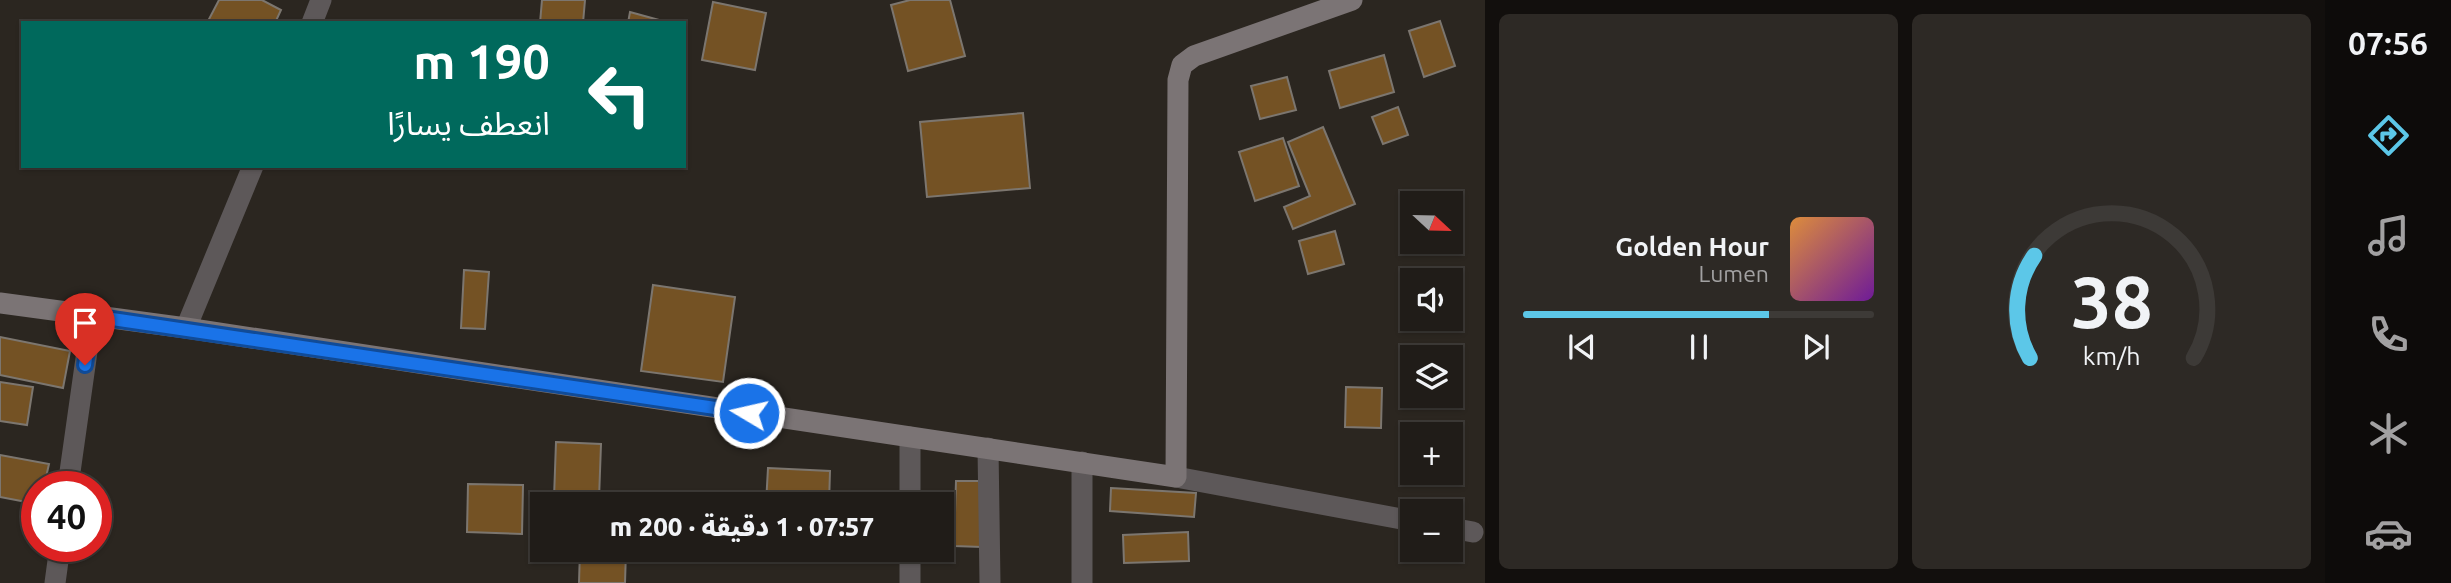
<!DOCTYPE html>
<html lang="ar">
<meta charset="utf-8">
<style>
:root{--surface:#201c18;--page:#2d2925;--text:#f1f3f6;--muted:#a2a1a2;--line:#3d3a37;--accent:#5cc7e8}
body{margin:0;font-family:Ubuntu,"Noto Sans Arabic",sans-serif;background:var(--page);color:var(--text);direction:rtl;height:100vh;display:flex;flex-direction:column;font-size:26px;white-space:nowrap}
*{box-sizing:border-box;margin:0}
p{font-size:23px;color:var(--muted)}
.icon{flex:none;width:38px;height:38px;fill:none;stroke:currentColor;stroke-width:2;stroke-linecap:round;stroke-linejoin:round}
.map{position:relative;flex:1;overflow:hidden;direction:ltr}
.panel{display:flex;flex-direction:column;gap:14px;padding:14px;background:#120f0d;width:840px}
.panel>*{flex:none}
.banner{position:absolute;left:21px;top:21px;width:665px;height:147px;border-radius:0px;box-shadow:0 2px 5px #0004,0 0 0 2px var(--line);direction:rtl;background:#00695c;color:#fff;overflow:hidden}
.needle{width:46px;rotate:112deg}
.tools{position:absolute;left:1400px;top:191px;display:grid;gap:14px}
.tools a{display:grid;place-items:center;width:63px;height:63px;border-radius:0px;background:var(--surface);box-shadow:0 2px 5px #0004,0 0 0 2px var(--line);font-size:35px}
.speed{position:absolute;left:21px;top:471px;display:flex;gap:14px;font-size:35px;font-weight:700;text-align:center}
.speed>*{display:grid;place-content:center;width:91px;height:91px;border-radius:50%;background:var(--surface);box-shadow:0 2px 5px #0004,0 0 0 2px var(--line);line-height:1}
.speed .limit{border:10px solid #d22;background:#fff;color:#111}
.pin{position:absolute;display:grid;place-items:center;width:60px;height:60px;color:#fff;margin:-72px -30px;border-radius:50% 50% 50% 0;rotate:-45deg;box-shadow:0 0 7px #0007}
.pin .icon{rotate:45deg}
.me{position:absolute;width:77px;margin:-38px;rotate:279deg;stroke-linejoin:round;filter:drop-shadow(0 0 5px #0008)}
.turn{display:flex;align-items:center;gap:24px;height:147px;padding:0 21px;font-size:32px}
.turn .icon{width:91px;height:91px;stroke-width:2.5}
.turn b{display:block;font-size:49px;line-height:60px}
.panel .widget{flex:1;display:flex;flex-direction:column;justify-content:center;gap:10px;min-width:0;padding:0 24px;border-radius:10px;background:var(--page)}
.panel .dial{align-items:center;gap:0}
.dial svg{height:182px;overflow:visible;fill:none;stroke:var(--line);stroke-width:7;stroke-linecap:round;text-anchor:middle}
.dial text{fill:var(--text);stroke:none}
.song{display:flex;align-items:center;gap:21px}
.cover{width:84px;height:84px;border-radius:10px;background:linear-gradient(135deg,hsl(30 70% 55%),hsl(280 70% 35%))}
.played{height:7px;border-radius:4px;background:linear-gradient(90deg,var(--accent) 70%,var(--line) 70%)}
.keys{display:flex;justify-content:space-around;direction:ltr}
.panel .tiles{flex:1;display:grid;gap:14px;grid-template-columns:repeat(2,1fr)}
.trip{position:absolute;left:530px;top:492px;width:424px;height:70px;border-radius:0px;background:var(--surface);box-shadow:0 2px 5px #0004,0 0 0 2px var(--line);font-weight:800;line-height:70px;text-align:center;direction:rtl}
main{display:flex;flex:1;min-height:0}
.tab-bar{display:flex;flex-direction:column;width:126px;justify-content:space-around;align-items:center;background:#0d0b0a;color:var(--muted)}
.tab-bar .icon{width:49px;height:49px}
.tab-bar .selected{color:var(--accent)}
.tab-bar b{font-size:32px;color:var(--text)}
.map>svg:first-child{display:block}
</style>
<main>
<nav class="tab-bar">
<b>07:56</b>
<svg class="icon selected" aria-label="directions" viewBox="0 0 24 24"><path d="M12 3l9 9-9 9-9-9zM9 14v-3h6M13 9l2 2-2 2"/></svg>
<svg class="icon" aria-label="music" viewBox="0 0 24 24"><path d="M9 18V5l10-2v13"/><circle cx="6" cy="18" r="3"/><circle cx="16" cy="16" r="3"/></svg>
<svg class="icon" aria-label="phone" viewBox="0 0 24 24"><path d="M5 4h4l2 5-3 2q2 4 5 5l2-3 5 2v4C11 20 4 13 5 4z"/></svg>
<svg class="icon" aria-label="climate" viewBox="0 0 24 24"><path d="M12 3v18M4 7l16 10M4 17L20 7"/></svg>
<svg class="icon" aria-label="car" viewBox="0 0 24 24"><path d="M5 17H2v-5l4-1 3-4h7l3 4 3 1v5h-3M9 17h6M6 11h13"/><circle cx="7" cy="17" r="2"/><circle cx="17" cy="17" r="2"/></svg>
</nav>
<section class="panel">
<div class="tiles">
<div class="widget dial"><svg viewBox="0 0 100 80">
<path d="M14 69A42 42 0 1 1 86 69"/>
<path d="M14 69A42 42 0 0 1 16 24" stroke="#5cc7e8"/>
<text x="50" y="56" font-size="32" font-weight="700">38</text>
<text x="50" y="72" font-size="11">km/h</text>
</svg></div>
<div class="widget">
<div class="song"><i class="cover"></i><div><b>Golden Hour</b><p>Lumen</p></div></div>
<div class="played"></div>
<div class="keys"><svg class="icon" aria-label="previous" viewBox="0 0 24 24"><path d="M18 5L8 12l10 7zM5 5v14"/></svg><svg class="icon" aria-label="pause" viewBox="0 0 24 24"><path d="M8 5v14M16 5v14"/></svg><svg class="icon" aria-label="next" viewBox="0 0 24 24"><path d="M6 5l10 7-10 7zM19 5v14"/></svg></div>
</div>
</div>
</section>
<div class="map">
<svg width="1485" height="583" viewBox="0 0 1485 583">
<rect width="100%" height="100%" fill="#2b2620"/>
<g fill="#745224" stroke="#7c766f" stroke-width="2">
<path d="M219 0H262L281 10 275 23H207Z"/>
<path d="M542 0H585L583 23H540Z"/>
<path d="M910 0H950L965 56 908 71 891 5Z"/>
<path d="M713 2 766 13 755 70 702 60Z"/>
<path d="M630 12 670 23H628Z"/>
<path d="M1440 21 1455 66 1424 77 1409 31Z"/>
<path d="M1384 55 1394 92 1340 108 1329 71Z"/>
<path d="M1287 77 1296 110 1260 119 1251 86Z"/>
<path d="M1398 107 1408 135 1383 144 1372 117Z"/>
<path d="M1023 113 1030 188 927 197 920 122Z"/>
<path d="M1323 127 1355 204 1293 229 1284 207 1310 196 1288 142Z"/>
<path d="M1283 138 1299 186 1255 201 1239 152Z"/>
<path d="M1335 231 1344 264 1308 274 1299 241Z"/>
<path d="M464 270 489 272 485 329 461 328Z"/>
<path d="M653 285 735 297 723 382 641 371Z"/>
<path d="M0 337 70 351 63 388 0 375Z"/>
<path d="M0 382 33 387 27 425 0 421Z"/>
<path d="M1346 387 1382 388 1381 428 1345 427Z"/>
<path d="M556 442 601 444 599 499 554 498Z"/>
<path d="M0 455 49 464 44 486H37V504L0 497Z"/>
<path d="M768 468 830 471 829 504H766Z"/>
<path d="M956 481H984L982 547 954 546Z"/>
<path d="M468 484 523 485 522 534 467 532Z"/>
<path d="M1111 488 1196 493 1194 517 1110 511Z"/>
<path d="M1188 532 1189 561 1124 563 1123 535Z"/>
<path d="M580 550H626L625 583H579Z"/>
</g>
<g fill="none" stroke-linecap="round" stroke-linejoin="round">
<g stroke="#5d5859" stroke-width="21">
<path d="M312 23 321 0"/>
<path d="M186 328 253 166"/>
<path d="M910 437V504"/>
<path d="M988 448 990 583"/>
<path d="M1176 477 1412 521"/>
<path d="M68 486 92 316"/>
<path d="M1451 528 1473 532"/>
<path d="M910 550V583"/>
<path d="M55 583 60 546"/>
<path d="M1082 583V462"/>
</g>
<path stroke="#7b7475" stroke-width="21" d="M0 303 186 328 1176 477 1178 80 1182 65 1194 56 1352 0"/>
</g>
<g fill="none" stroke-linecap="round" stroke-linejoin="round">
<g stroke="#114b97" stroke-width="18">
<path id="route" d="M85 365 92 316 749 413"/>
</g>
<use href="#route" stroke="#1a73e8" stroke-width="12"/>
</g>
</svg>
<div class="tools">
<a><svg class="needle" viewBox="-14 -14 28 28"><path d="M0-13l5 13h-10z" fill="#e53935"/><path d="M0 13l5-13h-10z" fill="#a2a1a2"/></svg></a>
<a><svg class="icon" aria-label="sound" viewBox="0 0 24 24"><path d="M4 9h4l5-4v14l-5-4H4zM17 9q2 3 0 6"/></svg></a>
<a><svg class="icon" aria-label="layers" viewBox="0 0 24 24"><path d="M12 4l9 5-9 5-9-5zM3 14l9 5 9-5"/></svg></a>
<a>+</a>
<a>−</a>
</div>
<div class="speed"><div class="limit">40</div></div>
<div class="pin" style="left:85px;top:365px;background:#d93025"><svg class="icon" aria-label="arrive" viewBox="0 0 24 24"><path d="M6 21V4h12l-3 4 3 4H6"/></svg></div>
<svg class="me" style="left:749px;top:413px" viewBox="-20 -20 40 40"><circle r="17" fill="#1a73e8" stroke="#fff" stroke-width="3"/><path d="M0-11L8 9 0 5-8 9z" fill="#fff"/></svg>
<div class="trip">07:57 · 1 دقيقة · 200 m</div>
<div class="banner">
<div class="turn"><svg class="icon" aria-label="left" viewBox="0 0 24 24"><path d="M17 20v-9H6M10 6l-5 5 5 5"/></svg><div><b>190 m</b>انعطف يسارًا</div></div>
</div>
</div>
</main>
